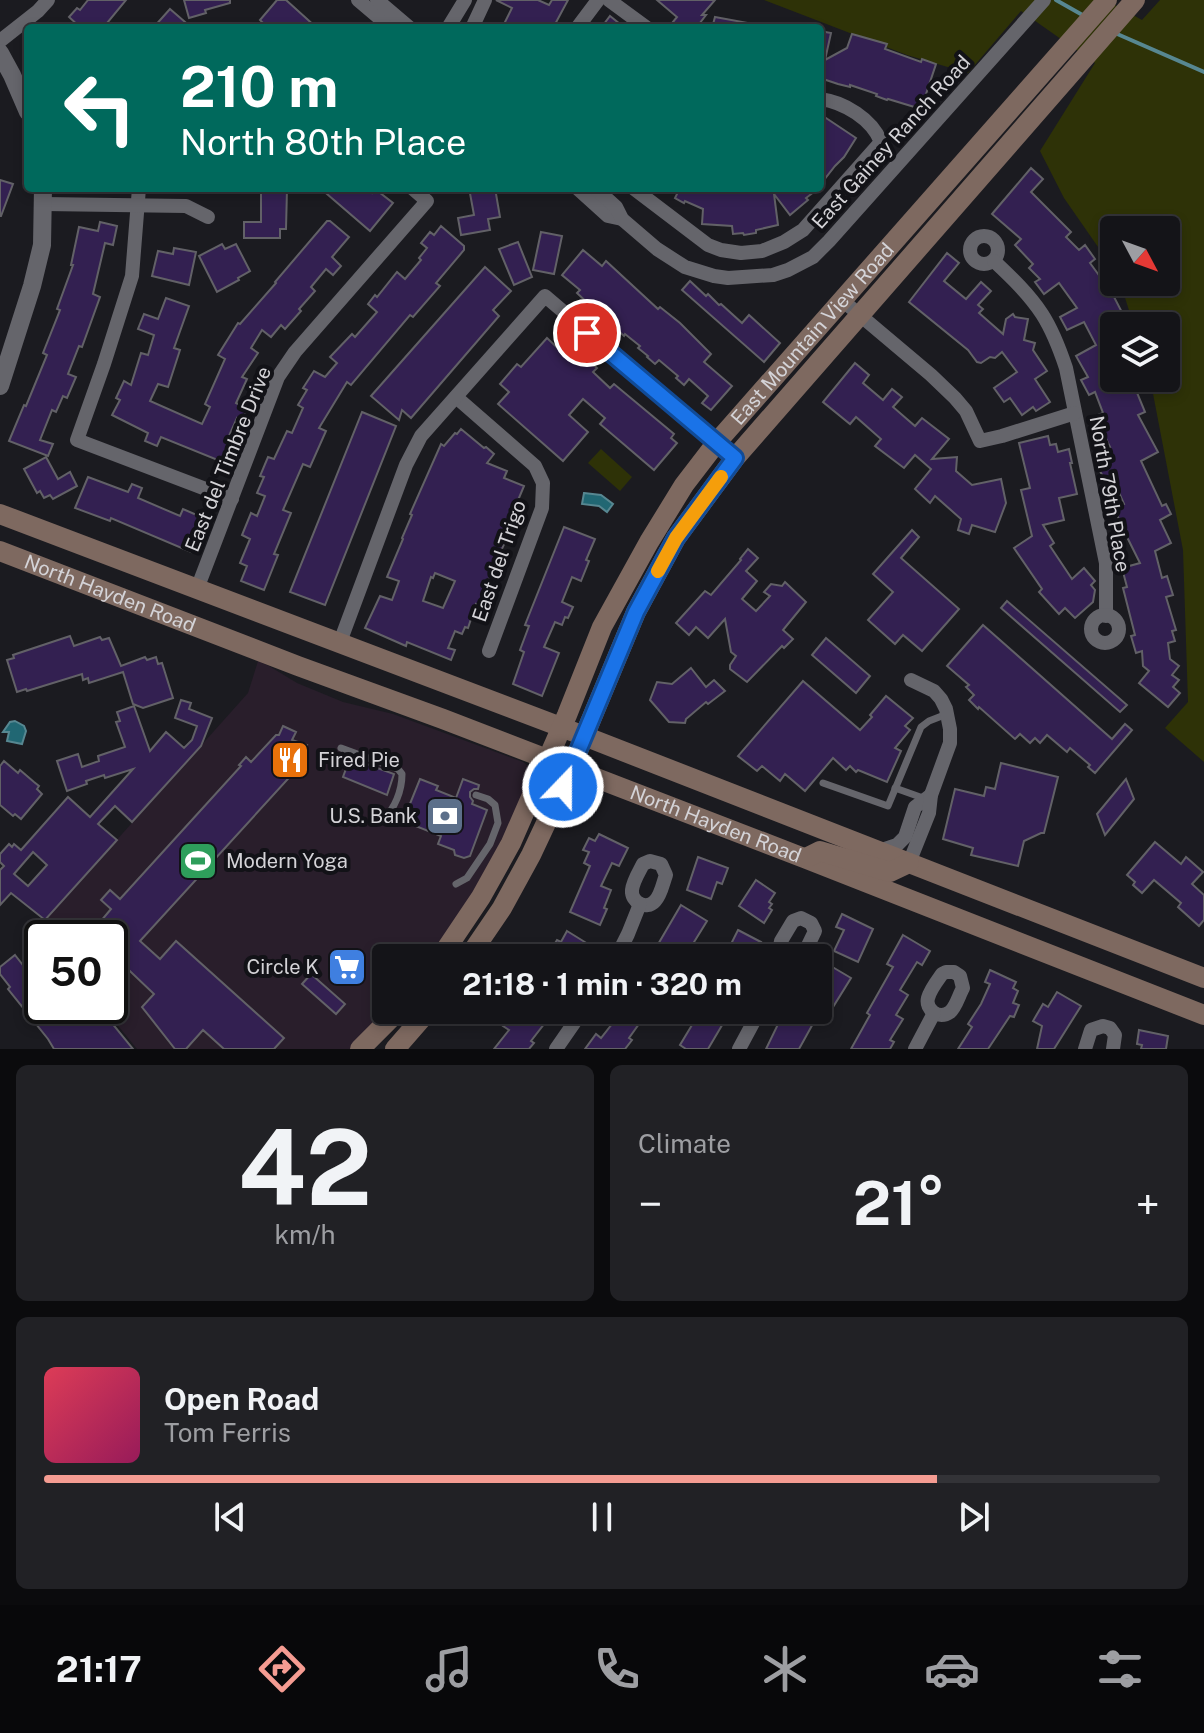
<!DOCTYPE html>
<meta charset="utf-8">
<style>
:root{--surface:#141418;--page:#212125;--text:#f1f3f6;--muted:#9d9ea2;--line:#333337;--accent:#f59c92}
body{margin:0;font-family:"Public Sans",sans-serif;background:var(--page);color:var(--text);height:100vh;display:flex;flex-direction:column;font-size:30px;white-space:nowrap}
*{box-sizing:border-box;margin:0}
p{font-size:26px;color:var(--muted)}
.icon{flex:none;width:44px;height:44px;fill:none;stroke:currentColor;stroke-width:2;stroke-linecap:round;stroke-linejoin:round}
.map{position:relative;height:1049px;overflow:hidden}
.details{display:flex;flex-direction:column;gap:16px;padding:16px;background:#0b0b0d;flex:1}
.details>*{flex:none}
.hud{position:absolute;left:24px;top:24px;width:800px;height:168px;border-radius:8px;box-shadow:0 4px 12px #0003,0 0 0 2px var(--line);background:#00695c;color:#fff;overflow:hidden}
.needle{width:52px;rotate:131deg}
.buttons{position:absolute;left:1100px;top:216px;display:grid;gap:16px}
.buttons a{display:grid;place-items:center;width:80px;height:80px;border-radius:8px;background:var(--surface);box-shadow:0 4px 12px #0003,0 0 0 2px var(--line);font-size:40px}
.speed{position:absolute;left:24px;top:920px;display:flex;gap:16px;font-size:40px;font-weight:700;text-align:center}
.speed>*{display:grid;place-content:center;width:104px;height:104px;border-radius:50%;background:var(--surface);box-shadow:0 4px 12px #0003,0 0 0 2px var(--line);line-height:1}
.speed .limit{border:4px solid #111;border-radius:12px;background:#fff;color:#111}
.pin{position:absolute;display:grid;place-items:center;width:68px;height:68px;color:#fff;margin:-34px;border:4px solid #fff;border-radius:50%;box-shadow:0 2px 8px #0007}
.me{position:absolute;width:88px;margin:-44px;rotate:22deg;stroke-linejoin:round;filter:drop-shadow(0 0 6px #0008)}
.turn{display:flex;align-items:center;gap:28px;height:168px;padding:0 24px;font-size:36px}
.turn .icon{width:104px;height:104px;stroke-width:2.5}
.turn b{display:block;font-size:56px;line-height:68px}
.big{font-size:60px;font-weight:700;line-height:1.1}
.details .card{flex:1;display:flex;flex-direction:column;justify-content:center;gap:12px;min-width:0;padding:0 28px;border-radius:12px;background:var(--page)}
.details .dial{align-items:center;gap:0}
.dial b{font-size:104px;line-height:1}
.song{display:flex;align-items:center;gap:24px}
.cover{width:96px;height:96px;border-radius:12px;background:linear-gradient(135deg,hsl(350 70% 55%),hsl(330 70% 35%))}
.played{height:8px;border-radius:4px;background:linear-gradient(90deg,var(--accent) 80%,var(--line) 80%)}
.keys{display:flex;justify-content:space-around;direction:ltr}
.heat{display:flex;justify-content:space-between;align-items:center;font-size:44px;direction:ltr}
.details .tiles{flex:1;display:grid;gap:16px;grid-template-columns:1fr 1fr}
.card:last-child{grid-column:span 2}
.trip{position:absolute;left:372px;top:944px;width:460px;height:80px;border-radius:8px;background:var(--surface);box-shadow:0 4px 12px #0003,0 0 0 2px var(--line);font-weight:700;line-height:80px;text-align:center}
.menu{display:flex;height:128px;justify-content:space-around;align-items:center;background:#08080a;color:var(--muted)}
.menu .icon{width:56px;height:56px}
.menu .active{color:var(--accent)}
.menu b{font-size:36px;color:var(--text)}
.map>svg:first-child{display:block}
</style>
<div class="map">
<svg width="1204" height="1049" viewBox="0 0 1204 1049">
<rect width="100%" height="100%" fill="#1b1b20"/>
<path fill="#291e2b" d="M258 661 269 666 297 683 343 702 393 714 523 762 534 771 505 840 445 939 430 958H386V1010L372 1028 350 1049H137L102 1006H110V938H48L39 927 248 693Z"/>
<g fill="#2e3207">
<path d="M764 0H1106L1142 20 1160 0H1204V762L1165 728 1188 702 1183 550 1150 378H1166V326H1134L1120 282H1166V230H1114V270L1064 198 1040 151 1095 63 1021 11 968 73 907 55Z"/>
<path d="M601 449 632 477 620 491 588 463Z"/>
</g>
<g fill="#216773" stroke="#578791" stroke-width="2">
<path d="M584 493 601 495 613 504 607 512 599 506 582 504Z"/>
<path d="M15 721 24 726 26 731 22 744 7 741 9 732H3L10 722Z"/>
</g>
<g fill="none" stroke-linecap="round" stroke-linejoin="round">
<g stroke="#578791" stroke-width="4">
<path d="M1056 0 1086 17"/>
<path d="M1115 33 1204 72"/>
</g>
</g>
<g fill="#332051" stroke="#626167" stroke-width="2" fill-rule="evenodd">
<path d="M88 0H126L103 28H81L69 17 77 8 80 10Z"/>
<path d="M184 0H230V3L205 10 206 13 189 18Z"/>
<path d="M277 0H286L317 28H268L260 20Z"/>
<path d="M496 0H538L549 5 552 0H568L553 28H502L512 8Z"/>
<path d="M657 0H715L702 15H706L696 28H678L672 23 677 17Z"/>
<path d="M170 9 192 28H153Z"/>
<path d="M610 16 625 28H601Z"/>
<path d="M715 17 748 23V28H712Z"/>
<path d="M820 31 831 33 825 60 847 48 852 34 887 44 885 49 921 62 922 59 936 64 921 109 888 99 887 100 876 96 877 94 850 85V87L838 84 820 78Z"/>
<path d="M820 114 856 138 844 157 835 166 820 185Z"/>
<path d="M1031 168 1043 179 1031 192 1071 232 1066 237 1079 250 1085 245 1095 259 1090 263 1112 293 1127 322 1119 326H1114V329L1111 330 1114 337V378H1131L1145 412 1138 415 1158 452 1141 461 1162 506 1166 504 1171 514 1160 520 1171 543 1155 551 1162 578 1167 576 1173 595 1166 597 1176 630 1172 631 1175 641 1168 643 1170 659 1179 666 1172 675 1179 680 1173 687 1180 693 1168 707 1139 683 1149 671 1143 666 1142 651 1136 653 1131 636 1135 635 1123 588 1127 587 1122 568 1140 563 1127 537 1120 541 1114 530 1122 526 1114 508 1124 504 1112 477 1105 480 1097 466 1113 458 1108 448 1110 447 1095 416 1103 413 1095 392 1089 395 1081 380 1088 377 1076 356 1096 345 1084 322 1067 330 1060 317 1077 308 1059 283 1044 294 1035 282 1040 279 1029 268 1033 264 1015 245 1021 239 992 214Z"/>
<path d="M0 180 13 184 1 216H0Z"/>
<path d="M320 188H366L372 193 375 189 393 203 370 231Z"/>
<path d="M469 188H495L500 217 488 219 490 230 461 235 458 218 474 215Z"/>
<path d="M680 188H819L806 198 808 200 790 215 774 194 778 225 756 230V233L744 235 743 233 733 234 732 226 702 224 703 209 685 201 684 203 675 198Z"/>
<path d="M261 189H287L286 229H280V238H244V222H261Z"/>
<path d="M327 221H330L349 237 332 257 341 266 333 275 326 269 311 287 315 291 299 309 301 311 285 329 281 325 271 337 262 330 251 348 258 353 242 377 247 379 236 403 247 409 242 421 237 418 228 438 235 440 225 463 161 437 157 446 145 441 148 433 112 415 120 400 116 398 124 381 131 385 141 353 148 355 154 335 138 329 144 314 158 319 166 298 189 306 174 348 180 350 168 387 158 384 150 401 202 424 210 407 205 404 225 359 218 355 238 323 240 324 276 283 275 282Z"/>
<path d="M100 222 117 226 113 245 105 243 93 294 100 297 82 347 79 346 68 374 76 377 67 398 63 396 56 412 52 410 40 440 53 444 48 456 9 441 24 405 26 406 47 355 43 353 60 310 57 309 73 265H71L79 227 98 231Z"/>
<path d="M441 226 464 246V250L436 283 440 286 413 317 410 315 351 385 347 382 319 428 326 431 310 467 303 464 283 510 291 513 274 554 278 555 264 590 241 581 247 566 240 563 250 539 242 535 251 513 257 516 265 496 257 493 264 477 260 476 268 457 274 459 287 431 292 433 303 408 298 405 307 390 303 388 314 371 325 377 337 363 330 357 352 334 355 337 377 312 368 304 375 295 377 297 397 272 405 279 421 260 419 258 427 248 421 243 430 232 434 235Z"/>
<path d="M541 232 562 236 554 274 533 270Z"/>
<path d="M518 242 532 277 514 285 499 249Z"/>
<path d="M222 244 225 249 236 244 250 271 238 278 239 280 217 292 199 256Z"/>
<path d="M174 248 196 252 189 285 152 276 158 251 173 254Z"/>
<path d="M583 250 602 266 606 261 658 309 660 307 680 323 711 354 704 362 732 386 711 410 702 403 708 396 689 379 684 385 676 378 678 376 659 360 655 364 647 357 648 356 638 348 640 346 625 334 624 336 594 309 577 293 580 290 562 275Z"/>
<path d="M947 253 959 263 944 281 966 299 981 282 991 291 978 305 983 309 979 313 1003 334 1006 319 1013 314 1015 317 1028 319 1024 340 1035 343 1033 350 1047 371 1035 379 1050 402 1036 411 1033 407 1022 415 1010 398 1004 402 994 388 1017 372 1002 352 995 358 990 357 981 363 977 362 968 350 909 302Z"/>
<path d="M485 267 511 291 493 310 499 316 411 418 402 410 399 420 371 396Z"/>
<path d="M690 281 706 296 708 294 719 305 721 304 742 323 749 315 780 343 764 362 682 290Z"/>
<path d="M547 338 565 355 568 351 574 356 578 351 597 368 593 372 610 388 614 384 674 434 671 438 677 443 654 470 600 424 605 418 583 399 569 415 588 432 563 461 498 404 509 392 500 384 517 364 521 367Z"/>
<path d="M855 363 869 375 863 383 883 400 892 389 902 397 893 407 915 426 922 418 949 439 932 459 957 457 956 471 972 485 1001 479 1006 503 995 532 972 525 969 534 958 530 961 519 935 496 930 503 915 489 931 469 915 455 904 468 875 446 881 439 856 417 850 424 823 402Z"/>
<path d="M362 412 396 426 325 605 290 592Z"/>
<path d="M461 429 484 448 486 447 494 454 487 463 507 471 504 478 524 486 516 505 521 507 491 573 480 606 476 604 468 628 465 627 462 634 455 631 448 648 455 650 451 660 407 642 406 646 365 628 380 596 392 600 399 581 387 577 403 539 402 538 412 515 410 514 441 444 444 446 455 433 457 434ZM435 573 455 581 443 608 423 601 431 577 433 578Z"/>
<path d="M1048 436 1050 445 1056 444 1058 452 1069 449 1072 463H1070L1077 494 1059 498 1064 520 1043 525 1054 543 1050 546 1072 579 1084 568 1095 581 1091 585 1095 590 1093 602 1075 618 1065 608 1059 614 1039 592 1042 589 1014 548 1032 536 1021 490 1030 488 1019 443Z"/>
<path d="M46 457 58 479 70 472 77 486 53 499 50 495 44 498 40 491 37 493 24 469Z"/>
<path d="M88 477 128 492 132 484 142 488 138 498 180 516 183 509 206 519 191 552 111 518 110 521 75 508Z"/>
<path d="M564 527 595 539 586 560 589 561 581 581 572 577 562 602 573 607 568 618 565 617 562 625 555 622 544 647 559 653 542 696 513 684 524 652 520 650 529 626 525 625Z"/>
<path d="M912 530 919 537 901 558 959 609 922 651 903 635 895 644 868 620 893 592 873 574Z"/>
<path d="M748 549 758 558 746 571 757 581 742 599 756 611 770 596 764 592 771 584 782 586 785 582 806 602 783 630 793 639 784 648 782 646 747 682 730 669V665L736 656 731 652 725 619 708 638 696 627 689 635 676 623 705 591 711 595 741 560 740 559Z"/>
<path d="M1007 601 1127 705 1120 712 1001 608Z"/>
<path d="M983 625 1112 739 1125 724 1132 730 1095 773 1088 767 1090 765 1070 748 1067 752 1047 735 1040 743 1035 738 1030 743 1020 734 1015 739 979 707 978 709 969 700 974 695 966 687 969 685 947 666Z"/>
<path d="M70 636 74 646 100 637 102 640 109 638 121 666 145 657 147 660 156 657 158 664 162 663 173 698 143 708 133 704 123 672 89 683 88 678 83 680 82 674 27 691 26 689 17 692 7 660 14 658 13 655Z"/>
<path d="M826 638 870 676 856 693 812 655Z"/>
<path d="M691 668 706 687 714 680 725 691 708 704 706 702 686 719 685 723 669 722 650 700 657 682 672 684Z"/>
<path d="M803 681 860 730 872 717 870 715 886 696 913 718 905 726 910 730 895 748 901 751 887 782 858 770 856 772 850 766 846 770 833 758 805 791 785 774 780 781 762 766 757 771 738 756Z"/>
<path d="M181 700 191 703 189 709 212 718 201 746 132 822 115 806 98 824 117 840 45 920 11 893 0 905V870L4 866 0 862V854L9 844 12 847 14 844 21 850 68 797 90 817 133 769 105 778 104 775 86 781 87 784 67 791 57 761 78 754 82 767 99 761 98 756 125 747 116 722 120 721 117 712 134 706 150 751 166 732 184 748 192 740 197 726 175 718ZM33 852 47 865 28 886 14 874Z"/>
<path d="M283 726 296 732 292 740 307 745 297 769 140 941 160 959 176 941 284 1038 274 1049H224L203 1030 186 1049H175L142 1007 154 994 110 952V938H94L90 934 111 909 101 900 110 890 120 899 241 766 239 765 246 757 251 762 276 735H279Z"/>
<path d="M350 758 394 774 387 795 343 777Z"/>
<path d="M4 761 18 773 20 770 34 782 39 786 37 789 42 794 21 819 15 814 13 816 0 805V766Z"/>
<path d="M1001 763 1058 777 1044 833H1041L1024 841 1018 866 971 855 973 848 943 839 955 789 984 796 986 787 995 789Z"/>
<path d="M420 779 438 786 436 790 456 798 463 779 479 785 478 789H474L470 792V797L473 801 472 804 487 810 470 856 464 858 455 855 454 850 438 844 441 836 403 821Z"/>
<path d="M1126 779 1134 799 1105 835 1097 814Z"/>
<path d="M599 834 628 848 619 866 612 863 601 886 611 890 604 908 607 909 600 925 570 912 590 866 584 863 589 852 583 850 589 838 595 841Z"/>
<path d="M1155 842 1181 864 1186 857 1203 872 1192 884 1204 895V920L1199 926 1178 907 1181 903 1154 880 1142 893 1133 885 1135 882 1127 875Z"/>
<path d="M698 857 728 868 722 884 717 882 711 899 687 890Z"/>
<path d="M756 880 775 893 769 902 772 904 769 908 772 910 764 923 739 906Z"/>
<path d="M681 905 707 921 691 947 689 945 681 958H650Z"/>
<path d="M842 914 873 929 858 962 834 951 844 930 836 927Z"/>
<path d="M738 930 761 942 752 958H724Z"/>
<path d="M567 931 588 944 580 958H546L557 940 561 942Z"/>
<path d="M903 935 930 951 922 965 917 962 900 990 908 995 896 1015 903 1019 890 1040 894 1042 890 1049H851L870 1015 867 1013 893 967 887 964Z"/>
<path d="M342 950 364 970 352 984 330 964Z"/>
<path d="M15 955 29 973 26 976 30 981 28 983 42 1000V1006H98L133 1049H54L48 1039 8 989 10 987 0 974V967Z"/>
<path d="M824 962 851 978 833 1007 825 1002 799 1049H766L782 1016 784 1018 789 1010H818V973Z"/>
<path d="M990 970 1016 982 1013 988 1018 991 1013 1003 1019 1005 1014 1017 1010 1016 988 1049H958L972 1027 968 1024 981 1004 990 984 985 982Z"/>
<path d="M311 974 345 1004 336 1014 302 984Z"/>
<path d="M1057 992 1081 1006 1054 1049H1037L1042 1026 1033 1021 1043 1004 1048 1007Z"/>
<path d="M515 1010H555L531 1041 534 1043 529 1049H494L509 1030 503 1026Z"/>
<path d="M623 1010H649L629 1038 632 1040 625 1049H585L596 1034 601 1038Z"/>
<path d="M701 1010H731L708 1049H686L680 1045Z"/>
<path d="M1139 1030 1168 1036 1166 1049H1141L1142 1045 1137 1044Z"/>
</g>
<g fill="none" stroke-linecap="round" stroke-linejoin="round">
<g stroke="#65656b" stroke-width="7">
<path d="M341 748 398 769 402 774C402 790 395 809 383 819"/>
<path d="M823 783 888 806 921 727 929 721 947 714"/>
<path d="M895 788 923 798"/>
<path d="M456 884 467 878 490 844 498 823 495 805 488 799 476 795"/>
</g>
<g stroke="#65656b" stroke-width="14">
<path d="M358 0 391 28"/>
<path d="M377 0 410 28"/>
<path d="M609 0 647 28"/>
<path d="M448 28 465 0"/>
<path d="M472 28 485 0"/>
<path d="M577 28 598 0"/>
<path d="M0 41 38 11 48 0"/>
<path d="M139 188 132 276 104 364 77 440 232 499"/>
<path d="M577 188 608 216 622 219"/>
<path d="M595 188 616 207 622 219 657 249 685 267 714 276 728 278 773 275 788 270 813 257 829 241 1044 0"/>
<path d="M633 188 708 245 721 250 741 253 762 251 784 242 803 230 881 142C872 119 844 102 820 99"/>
<path d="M44 204 186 206 208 217"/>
<circle cx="984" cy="250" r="14"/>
<path d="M994 261C1011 277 1029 294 1042 314 1053 331 1060 350 1066 368L1106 563V616"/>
<path d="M842 300 931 375 955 398 966 411 980 441 1002 436 1075 413"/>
<path d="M456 397 535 466 543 483 542 508 489 651"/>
<path d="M197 589 278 377 295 352 427 201 412 188"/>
<circle cx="1105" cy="629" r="14"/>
<path d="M340 642 406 465 421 436 545 296 735 458"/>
<path d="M879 851 897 845 905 837 915 807 931 795"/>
<path d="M650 861 661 864 666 875C663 883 661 895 655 901 646 911 631 902 632 890 633 881 639 872 643 864Z"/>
<path d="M909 863 929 813 931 795 950 743V729L946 709 941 699 934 691 911 680"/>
<path d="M616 958 628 934 640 904"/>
<path d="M783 958 779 951 781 941 793 921 801 918 811 923 815 931 802 958"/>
<path d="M946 972H954L960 976 963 988C959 995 956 1007 950 1012 939 1020 925 1010 928 998 930 990 937 981 942 974Z"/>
<path d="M556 1049 583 1010"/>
<path d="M739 1049 760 1010"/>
<path d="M915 1049 934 1013"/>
<path d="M1085 1049 1091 1030 1103 1026 1110 1028 1115 1035 1113 1049"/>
</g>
<g stroke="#65656b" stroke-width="18">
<path d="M0 53 12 75 28 112"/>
<path d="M0 386 32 286 42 245 43 188"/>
</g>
<g stroke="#7e6960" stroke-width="20">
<path d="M0 514 561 727 1204 978"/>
<path id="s1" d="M0 551 298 666 443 719 804 858 1204 1015"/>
<path d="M808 857 820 851 890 872 909 863"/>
<path id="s2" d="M440 958 481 897 511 843 567 715 602 627 649 542 684 485 717 442 1107 0"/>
<path d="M468 958 502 908 531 855 563 787 636 612 676 538 735 458 1135 0"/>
<path d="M360 1049 399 1010"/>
<path d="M395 1049 429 1010"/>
</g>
</g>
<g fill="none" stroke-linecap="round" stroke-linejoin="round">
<g stroke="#114b97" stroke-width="20">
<path id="route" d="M563 787 636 612 676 538 735 458 587 333"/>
</g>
<use href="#route" stroke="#1a73e8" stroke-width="14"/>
<path stroke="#f59e0b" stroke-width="14" d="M658 571 676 538 721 477"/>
</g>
<defs>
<g id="restaurant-square" transform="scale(2)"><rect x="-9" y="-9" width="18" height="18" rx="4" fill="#e8710a" stroke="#121217"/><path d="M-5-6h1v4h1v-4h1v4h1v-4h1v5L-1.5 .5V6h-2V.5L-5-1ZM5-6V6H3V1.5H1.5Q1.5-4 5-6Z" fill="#fff"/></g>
<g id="bank-square" transform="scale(2)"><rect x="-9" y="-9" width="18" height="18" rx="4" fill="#5c6f8a" stroke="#121217"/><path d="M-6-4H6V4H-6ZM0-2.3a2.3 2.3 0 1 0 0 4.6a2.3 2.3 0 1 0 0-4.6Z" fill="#fff"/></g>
<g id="stadium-square" transform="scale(2)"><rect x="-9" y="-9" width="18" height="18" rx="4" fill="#2e9e5b" stroke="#121217"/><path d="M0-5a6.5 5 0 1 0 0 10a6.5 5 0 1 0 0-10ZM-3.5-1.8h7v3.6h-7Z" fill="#fff"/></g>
<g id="supermarket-square" transform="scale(2)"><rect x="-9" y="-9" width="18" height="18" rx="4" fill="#3f7fe0" stroke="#121217"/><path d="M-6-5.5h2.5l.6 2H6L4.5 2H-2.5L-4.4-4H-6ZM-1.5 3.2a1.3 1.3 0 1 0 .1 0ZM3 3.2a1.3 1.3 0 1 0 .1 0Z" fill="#fff"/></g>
</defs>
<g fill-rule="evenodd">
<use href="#restaurant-square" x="290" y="760"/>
<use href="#bank-square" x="445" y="816"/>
<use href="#stadium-square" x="198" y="861"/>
<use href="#supermarket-square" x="347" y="967"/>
</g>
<g text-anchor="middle" stroke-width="8" stroke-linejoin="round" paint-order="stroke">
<g font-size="20" fill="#d4d3d7" stroke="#121217">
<text transform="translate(891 142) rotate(-48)" y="7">East Gainey Ranch Road</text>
<text dy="7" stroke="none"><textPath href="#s2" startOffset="732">East Mountain View Road</textPath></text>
<text transform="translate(228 459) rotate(-68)" y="7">East del Timbre Drive</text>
<text transform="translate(1110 494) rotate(80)" y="7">North 79th Place</text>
<text transform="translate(499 561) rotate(-71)" y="7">East del Trigo</text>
<text dy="7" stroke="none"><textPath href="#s1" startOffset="118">North Hayden Road</textPath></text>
<text dy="7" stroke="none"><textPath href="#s1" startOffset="766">North Hayden Road</textPath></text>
</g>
<g font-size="20" fill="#d4d3d7" stroke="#121217" text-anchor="start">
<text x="318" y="767">Fired Pie</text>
<text x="417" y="823" text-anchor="end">U.S. Bank</text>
<text x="226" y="868">Modern Yoga</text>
<text x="319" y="974" text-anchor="end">Circle K</text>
</g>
</g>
</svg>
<div class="buttons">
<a><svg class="needle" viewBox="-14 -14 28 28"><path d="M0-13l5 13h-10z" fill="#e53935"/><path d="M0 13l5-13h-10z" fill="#9d9ea2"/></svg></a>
<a><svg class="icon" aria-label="layers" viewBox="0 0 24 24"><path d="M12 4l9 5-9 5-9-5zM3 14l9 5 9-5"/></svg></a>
</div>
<div class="speed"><div class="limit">50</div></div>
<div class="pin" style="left:587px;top:333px;background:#d93025"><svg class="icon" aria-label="arrive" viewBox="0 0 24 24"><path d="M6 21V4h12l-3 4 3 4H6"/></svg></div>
<svg class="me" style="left:563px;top:787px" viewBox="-20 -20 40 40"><circle r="17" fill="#1a73e8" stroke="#fff" stroke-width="3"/><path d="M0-11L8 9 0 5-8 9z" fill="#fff"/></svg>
<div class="trip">21:18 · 1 min · 320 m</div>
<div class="hud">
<div class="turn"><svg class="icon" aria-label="left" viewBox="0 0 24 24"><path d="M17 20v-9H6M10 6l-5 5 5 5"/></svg><div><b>210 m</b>North 80th Place</div></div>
</div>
</div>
<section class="details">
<div class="tiles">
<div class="card dial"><b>42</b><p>km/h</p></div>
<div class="card"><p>Climate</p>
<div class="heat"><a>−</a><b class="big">21°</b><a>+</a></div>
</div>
<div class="card">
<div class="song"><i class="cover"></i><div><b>Open Road</b><p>Tom Ferris</p></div></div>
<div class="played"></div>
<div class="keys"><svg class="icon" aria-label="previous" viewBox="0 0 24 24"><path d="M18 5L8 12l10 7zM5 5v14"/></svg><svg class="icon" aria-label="pause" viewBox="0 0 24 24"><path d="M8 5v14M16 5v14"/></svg><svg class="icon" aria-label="next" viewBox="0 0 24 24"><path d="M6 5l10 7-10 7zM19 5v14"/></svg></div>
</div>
</div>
</section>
<nav class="menu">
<b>21:17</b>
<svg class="icon active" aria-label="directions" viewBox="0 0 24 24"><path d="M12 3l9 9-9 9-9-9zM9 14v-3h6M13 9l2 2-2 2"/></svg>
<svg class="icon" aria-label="music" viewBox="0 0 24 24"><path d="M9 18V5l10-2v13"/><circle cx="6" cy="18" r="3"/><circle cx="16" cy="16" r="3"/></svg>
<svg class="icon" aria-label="phone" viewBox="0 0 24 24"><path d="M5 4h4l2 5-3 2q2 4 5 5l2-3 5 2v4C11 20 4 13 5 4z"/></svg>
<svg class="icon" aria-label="climate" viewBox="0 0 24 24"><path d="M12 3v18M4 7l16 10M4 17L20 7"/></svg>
<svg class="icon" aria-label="car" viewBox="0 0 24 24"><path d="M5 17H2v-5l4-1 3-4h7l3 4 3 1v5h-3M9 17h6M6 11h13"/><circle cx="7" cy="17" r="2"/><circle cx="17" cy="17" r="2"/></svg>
<svg class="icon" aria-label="filters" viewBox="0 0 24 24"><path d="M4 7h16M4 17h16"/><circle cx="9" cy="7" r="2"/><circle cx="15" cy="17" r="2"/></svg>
</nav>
